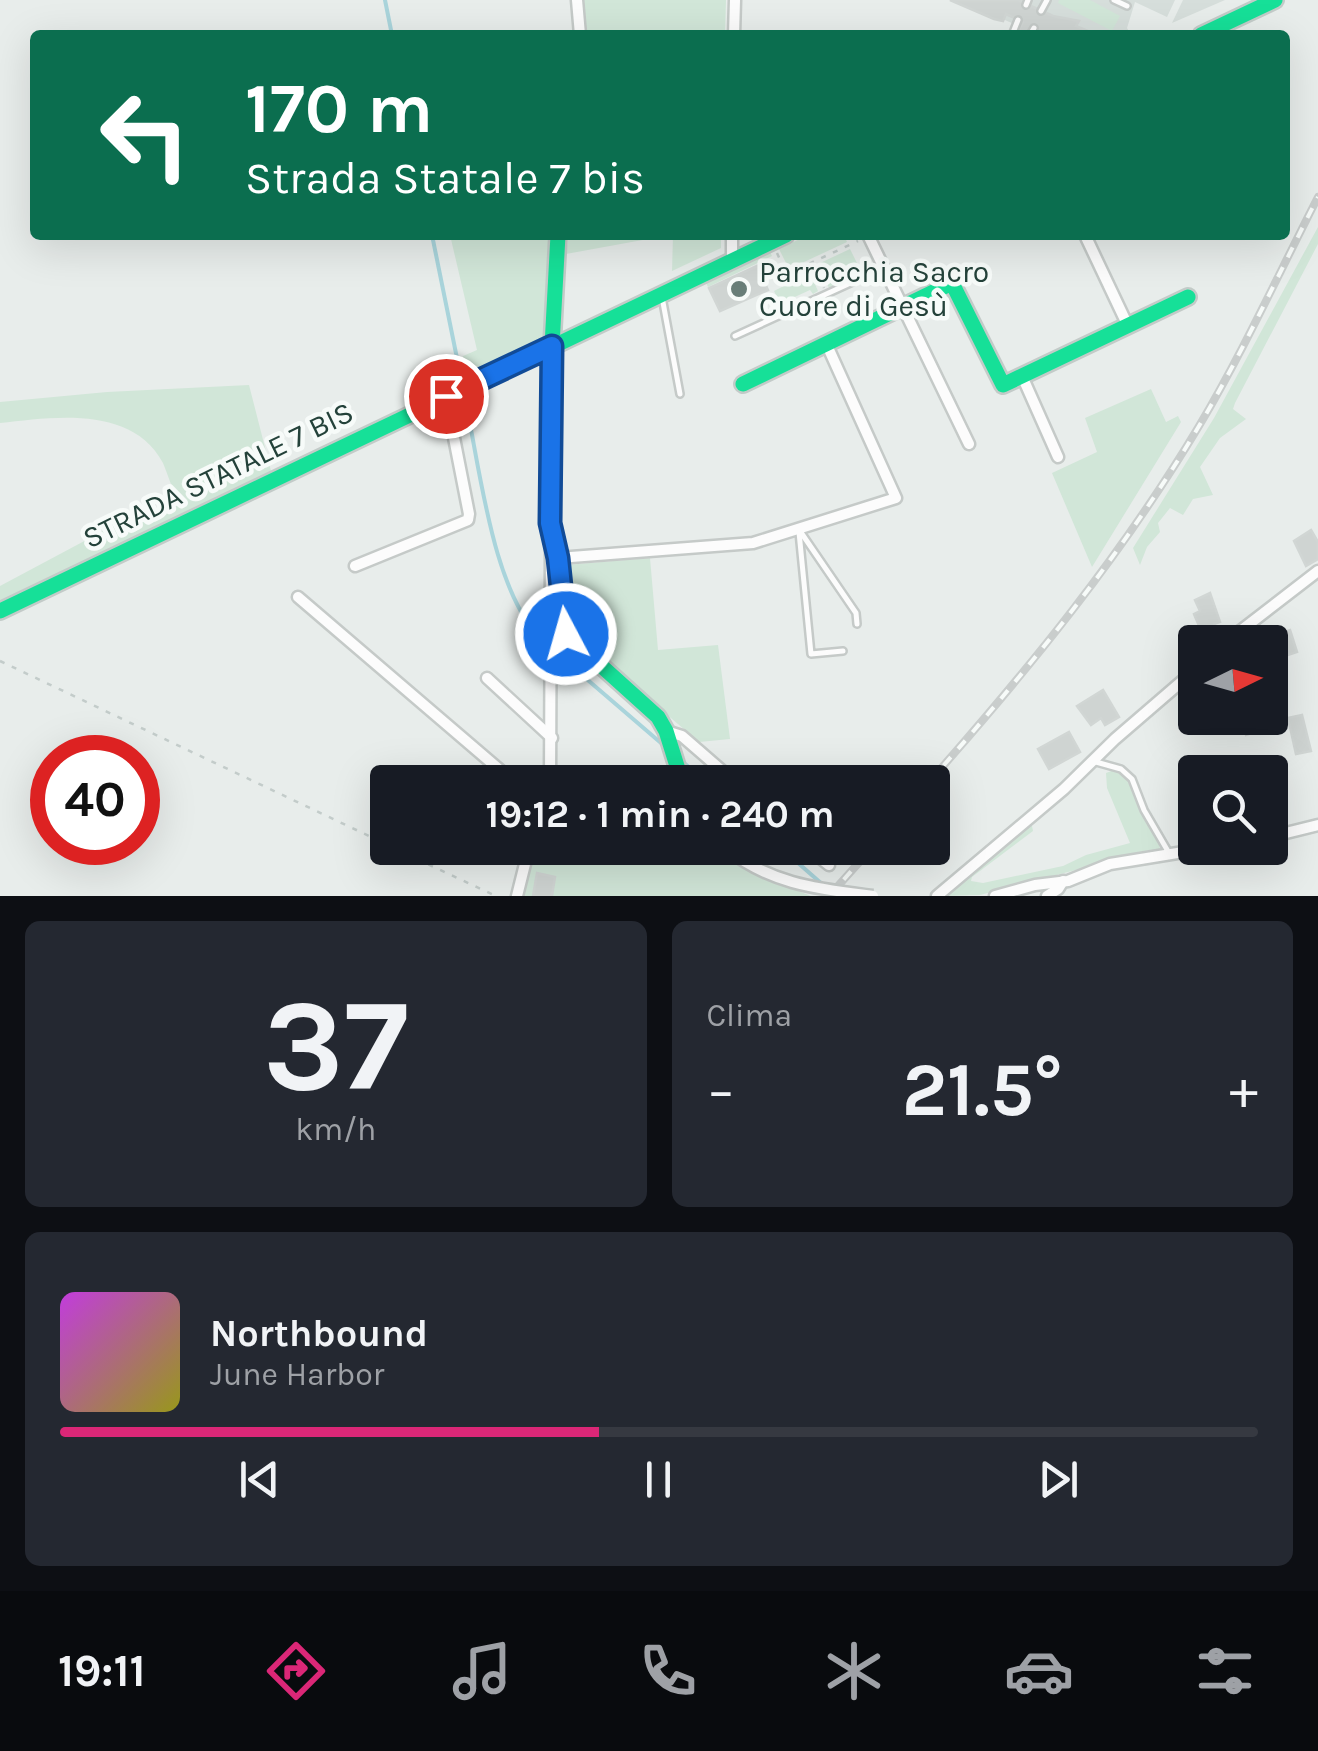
<!DOCTYPE html>
<html lang="it">
<meta charset="utf-8">
<style>
:root{--surface:#171b24;--page:#242831;--text:#f1f3f6;--muted:#9ea1a6;--line:#363941;--accent:#db2777}
body{margin:0;font-family:Karla,sans-serif;background:var(--page);color:var(--text);height:100vh;display:flex;flex-direction:column;font-size:38px;white-space:nowrap}
*{box-sizing:border-box;margin:0}
p{font-size:32px;color:var(--muted)}
.icon{flex:none;width:55px;height:55px;fill:none;stroke:currentColor;stroke-width:2;stroke-linecap:round;stroke-linejoin:round}
.map{position:relative;height:896px;overflow:hidden}
.panel{display:flex;flex-direction:column;gap:25px;padding:25px;background:#0d0f14;flex:1}
.panel>*{flex:none}
.guide{position:absolute;left:30px;top:30px;width:1260px;height:210px;border-radius:10px;box-shadow:0 10px 40px #0002;background:#0b6e4f;color:#fff;overflow:hidden}
.needle{width:65px;rotate:85deg}
.buttons{position:absolute;left:1178px;top:625px;display:grid;gap:20px}
.buttons a{display:grid;place-items:center;width:110px;height:110px;border-radius:10px;background:var(--surface);box-shadow:0 10px 40px #0002;font-size:50px}
.speed{position:absolute;left:30px;top:735px;display:flex;gap:20px;font-size:50px;font-weight:700;text-align:center}
.speed>*{display:grid;place-content:center;width:130px;height:130px;border-radius:50%;background:var(--surface);box-shadow:0 10px 40px #0002;line-height:1}
.speed .limit{border:15px solid #d22;background:#fff;color:#111}
.pin{position:absolute;display:grid;place-items:center;width:85px;height:85px;color:#fff;margin:-42px;border:5px solid #fff;border-radius:50%;box-shadow:0 2px 10px #0007}
.me{position:absolute;width:110px;margin:-55px;rotate:354deg;stroke-linejoin:round;filter:drop-shadow(0 0 8px #0008)}
.turn{display:flex;align-items:center;gap:35px;height:210px;padding:0 50px;font-size:45px}
.turn .icon{width:130px;height:130px;stroke-width:2.5}
.turn b{display:block;font-size:70px;line-height:85px}
.big{font-size:75px;font-weight:700;line-height:1.1}
.panel .card{flex:1;display:flex;flex-direction:column;justify-content:center;gap:15px;min-width:0;padding:0 35px;border-radius:15px;background:var(--page)}
.panel .dial{align-items:center;gap:0}
.dial b{font-size:130px;line-height:1}
.song{display:flex;align-items:center;gap:30px}
.cover{width:120px;height:120px;border-radius:15px;background:linear-gradient(135deg,hsl(290 70% 55%),hsl(60 70% 35%))}
.played{height:10px;border-radius:5px;background:linear-gradient(90deg,var(--accent) 45%,var(--line) 45%)}
.keys{display:flex;justify-content:space-around;direction:ltr}
.heat{display:flex;justify-content:space-between;align-items:center;font-size:55px;direction:ltr}
.panel .tiles{flex:1;display:grid;gap:25px;grid-template-columns:1fr 1fr}
.card:last-child{grid-column:span 2}
.trip{position:absolute;left:370px;top:765px;width:580px;height:100px;border-radius:10px;background:var(--surface);box-shadow:0 10px 40px #0002;font-weight:700;line-height:100px;text-align:center}
.dock{display:flex;height:160px;justify-content:space-around;align-items:center;background:#090b0e;color:var(--muted)}
.dock .icon{width:70px;height:70px}
.dock .on{color:var(--accent)}
.dock b{font-size:45px;color:var(--text)}
.map>svg:first-child{display:block}
</style>
<div class="map">
<svg width="1318" height="896" viewBox="0 0 1318 896">
<rect width="100%" height="100%" fill="#e8edeb"/>
<g fill="#d6dedb">
<path d="M959 0H1175L1167 17 1135 2 1127 28 1131 35H1039Z"/>
<path d="M1183 0H1225L1172 23Z"/>
</g>
<g fill="#d1e6d8">
<path d="M583 0H726L725 35H585Z"/>
<path d="M1059 0H1090L1120 16 1112 31 1058 3Z"/>
<path d="M1318 227V244L1235 403 1233 409 1246 419 1220 438 1200 467 1213 495 1193 499 1183 515 1170 508 1158 523 1160 532 1147 547 1140 565 1133 548 1214 418Z"/>
<path d="M450 235H548L552 253 544 338 455 385 443 365 462 361 463 356 477 350Z"/>
<path d="M569 235H670L566 254Z"/>
<path d="M673 235H721V248L672 271Z"/>
<path d="M808 235H844L847 242 789 269 779 249Z"/>
<path d="M850 249 862 273 856 276 853 272 833 281 834 285 829 288 818 264Z"/>
<path d="M769 250 772 256 708 287 705 281Z"/>
<path d="M810 273 818 291 813 294 810 290 786 301 788 306 782 308 774 291Z"/>
<path d="M249 385 271 471 0 603V586L105 530 177 500C172 488 168 475 163 463 132 405 54 417 0 423V402L107 392Z"/>
<path d="M1151 389 1166 422 1178 416 1181 422 1092 567 1052 473 1097 452 1085 418Z"/>
<path d="M650 558 658 650 718 645 730 739 699 742 575 636 566 565Z"/>
<path d="M1114 770 1125 776 1158 840 1161 853 1099 864 980 895 944 896 1031 821 1033 831 972 877 971 881 983 883 1063 866 1086 855 1130 843 1107 788 1106 773Z"/>
<path d="M533 848H621L657 861 681 862 688 848H720L753 873 811 896H524Z"/>
</g>
<g fill="none" stroke-linecap="round" stroke-linejoin="round">
<g stroke="#a9d4db" stroke-width="4">
<path d="M385 0 392 35"/>
<path d="M432 235 461 378"/>
<path d="M465 399C480 467 492 591 542 640"/>
<path d="M561 657 661 743"/>
<path d="M684 763 707 782"/>
<path d="M781 848 822 884"/>
</g>
</g>
<g fill="#cfd4d2" stroke="#d1d6d4" stroke-width="2.5">
<path d="M950 0H1018L1053 16 1079 21 1076 26 1097 35H1048L1032 28 1027 35 1018 32 1023 22 1006 14 1003 21 994 19Z"/>
<path d="M757 266 768 290 720 311 709 288Z"/>
<path d="M1311 530 1318 542V559L1306 566 1294 541Z"/>
<path d="M1210 593 1220 622 1214 624 1216 629 1203 635 1194 614 1200 611 1195 600Z"/>
<path d="M1290 630 1297 652 1270 661V642H1264L1263 639Z"/>
<path d="M1103 690 1119 717 1105 725 1101 718 1091 725 1077 706Z"/>
<path d="M1270 699 1278 725 1246 735 1241 718H1270Z"/>
<path d="M1302 715 1311 751 1296 754 1288 718Z"/>
<path d="M1069 732 1080 752 1049 769 1038 749Z"/>
<path d="M537 873 555 877 552 896H533Z"/>
</g>
<g fill="none" stroke-linecap="round" stroke-linejoin="round">
<g stroke="#c5cac8" stroke-width="10">
<g id="lane">
<path d="M1114 0 1127 6"/>
<path d="M1026 5 1028 0"/>
<path d="M1041 11 1047 0"/>
<path d="M1012 35 1018 20"/>
<path d="M1030 35 1034 28"/>
<path d="M662 297 680 394"/>
<path d="M735 336 881 269"/>
<path d="M800 531 856 613 857 624"/>
<path d="M799 532 811 654 843 651"/>
<path d="M1096 762 1121 769 1132 779 1144 810 1169 853"/>
</g>
</g>
<g stroke="#c5cac8" stroke-width="15">
<g id="street">
<path d="M577 0 580 35"/>
<path d="M734 35 735 0"/>
<path d="M868 235 969 444"/>
<path d="M1085 235 1128 326"/>
<path d="M732 261V235"/>
<path d="M1022 376 1058 457"/>
<path d="M558 558 753 543 896 498 826 343"/>
<path d="M355 566 468 520 469 514 446 397"/>
<path d="M298 597 514 782"/>
<path d="M1226 642 1318 571"/>
<path d="M487 678 552 738"/>
<path d="M666 731 682 736 735 782"/>
<path d="M550 782 551 549"/>
<path d="M1270 837 1318 825"/>
<path d="M808 848 829 865"/>
<path d="M517 896 529 848"/>
<path d="M937 896 1064 789 1115 739 1195 670"/>
<path d="M995 896 1035 885 1068 881 1110 864 1208 848"/>
<path d="M1047 896 1058 889 1063 881"/>
</g>
</g>
<g stroke="#c3cbc8" stroke-width="20">
<g id="fast">
<path d="M1201 35 1275 0"/>
<path d="M558 235 552 346 550 523 558 558 566 634 658 717 666 731 682 782"/>
<path d="M743 384 952 283 1003 385 1188 297"/>
<path d="M0 611 786 235"/>
</g>
</g>
<g stroke="#c3ccca" stroke-width="2.5" stroke-dasharray="5 8" stroke-linecap="butt">
<path d="M777 253 786 273"/>
<path d="M812 264 824 288"/>
<path d="M774 280 858 241"/>
<path d="M0 661 388 845"/>
<path d="M393 848 496 896"/>
</g>
<use href="#lane" stroke="#fcfcfc" stroke-width="5"/>
<use href="#street" stroke="#fcfcfc" stroke-width="10"/>
<use href="#fast" stroke="#16e098" stroke-width="15"/>
<g stroke="#c9cdcc" stroke-width="8">
<g id="rail">
<path d="M929 782C1028 670 1122 555 1199 426 1243 352 1279 273 1318 197"/>
<path d="M829 896 872 848"/>
</g>
</g>
<use href="#rail" stroke="#f7fbf9" stroke-width="4" stroke-dasharray="11" stroke-linecap="butt"/>
<g stroke="#c5cac8" stroke-width="15" stroke-linecap="butt">
<path id="street-bridge" d="M726 848C769 884 819 889 873 896"/>
</g>
<use href="#street-bridge" stroke="#fcfcfc" stroke-width="10"/>
</g>
<g fill="none" stroke-linecap="round" stroke-linejoin="round">
<g stroke="#114b97" stroke-width="25">
<path id="route" d="M446 396 552 346 550 523 558 558 566 634"/>
</g>
<use href="#route" stroke="#1a73e8" stroke-width="18"/>
</g>
<circle fill="#697e78" stroke="#f7fbf9" stroke-width="4" cx="739" cy="289" r="10"/>
<g text-anchor="middle" stroke-width="9" stroke-linejoin="round" paint-order="stroke">
<g font-size="30" fill="#24423a" stroke="#f7fbf9" text-anchor="start">
<text x="759" y="282">Parrocchia Sacro<tspan x="759" dy="34">Cuore di Gesù</tspan></text>
</g>
<g font-size="30" fill="#24423a" stroke="#f7fbf9">
<text transform="translate(218 475) rotate(-26)" y="10">STRADA STATALE 7 BIS</text>
</g>
</g>
</svg>
<div class="buttons">
<a><svg class="needle" viewBox="-14 -14 28 28"><path d="M0-13l5 13h-10z" fill="#e53935"/><path d="M0 13l5-13h-10z" fill="#9ea1a6"/></svg></a>
<a><svg class="icon" aria-label="search" viewBox="0 0 24 24"><circle cx="10" cy="10" r="6"/><path d="M15 15l6 6"/></svg></a>
</div>
<div class="speed"><div class="limit">40</div></div>
<div class="pin" style="left:446px;top:396px;background:#d93025"><svg class="icon" aria-label="arrive" viewBox="0 0 24 24"><path d="M6 21V4h12l-3 4 3 4H6"/></svg></div>
<svg class="me" style="left:566px;top:634px" viewBox="-20 -20 40 40"><circle r="17" fill="#1a73e8" stroke="#fff" stroke-width="3"/><path d="M0-11L8 9 0 5-8 9z" fill="#fff"/></svg>
<div class="trip">19:12 · 1 min · 240 m</div>
<div class="guide">
<div class="turn"><svg class="icon" aria-label="left" viewBox="0 0 24 24"><path d="M17 20v-9H6M10 6l-5 5 5 5"/></svg><div><b>170 m</b>Strada Statale 7 bis</div></div>
</div>
</div>
<section class="panel">
<div class="tiles">
<div class="card dial"><b>37</b><p>km/h</p></div>
<div class="card"><p>Clima</p>
<div class="heat"><a>−</a><b class="big">21.5°</b><a>+</a></div>
</div>
<div class="card">
<div class="song"><i class="cover"></i><div><b>Northbound</b><p>June Harbor</p></div></div>
<div class="played"></div>
<div class="keys"><svg class="icon" aria-label="previous" viewBox="0 0 24 24"><path d="M18 5L8 12l10 7zM5 5v14"/></svg><svg class="icon" aria-label="pause" viewBox="0 0 24 24"><path d="M8 5v14M16 5v14"/></svg><svg class="icon" aria-label="next" viewBox="0 0 24 24"><path d="M6 5l10 7-10 7zM19 5v14"/></svg></div>
</div>
</div>
</section>
<nav class="dock">
<b>19:11</b>
<svg class="icon on" aria-label="directions" viewBox="0 0 24 24"><path d="M12 3l9 9-9 9-9-9zM9 14v-3h6M13 9l2 2-2 2"/></svg>
<svg class="icon" aria-label="music" viewBox="0 0 24 24"><path d="M9 18V5l10-2v13"/><circle cx="6" cy="18" r="3"/><circle cx="16" cy="16" r="3"/></svg>
<svg class="icon" aria-label="phone" viewBox="0 0 24 24"><path d="M5 4h4l2 5-3 2q2 4 5 5l2-3 5 2v4C11 20 4 13 5 4z"/></svg>
<svg class="icon" aria-label="climate" viewBox="0 0 24 24"><path d="M12 3v18M4 7l16 10M4 17L20 7"/></svg>
<svg class="icon" aria-label="car" viewBox="0 0 24 24"><path d="M5 17H2v-5l4-1 3-4h7l3 4 3 1v5h-3M9 17h6M6 11h13"/><circle cx="7" cy="17" r="2"/><circle cx="17" cy="17" r="2"/></svg>
<svg class="icon" aria-label="filters" viewBox="0 0 24 24"><path d="M4 7h16M4 17h16"/><circle cx="9" cy="7" r="2"/><circle cx="15" cy="17" r="2"/></svg>
</nav>
